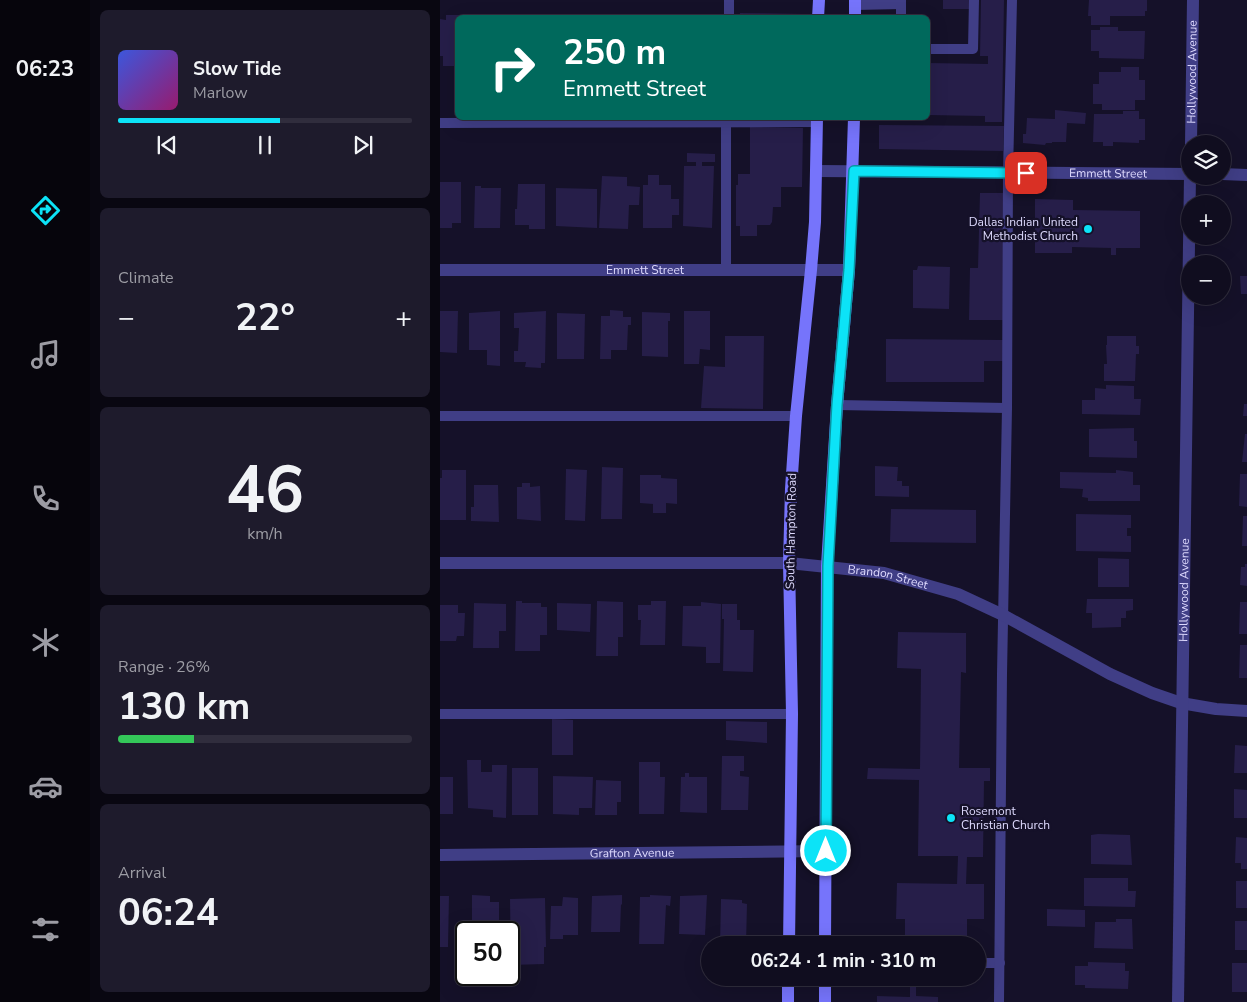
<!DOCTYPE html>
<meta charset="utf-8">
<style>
:root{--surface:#100d1f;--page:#1e1b2c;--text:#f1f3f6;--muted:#9c9ca4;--line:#302d3d;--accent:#0ce3f7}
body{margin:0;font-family:"Nunito Sans",sans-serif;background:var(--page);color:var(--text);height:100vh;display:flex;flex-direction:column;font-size:19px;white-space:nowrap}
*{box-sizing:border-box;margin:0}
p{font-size:16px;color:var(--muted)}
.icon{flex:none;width:28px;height:28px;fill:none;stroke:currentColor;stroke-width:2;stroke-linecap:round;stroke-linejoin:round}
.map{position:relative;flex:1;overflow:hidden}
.side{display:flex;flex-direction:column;gap:10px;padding:10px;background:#090711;width:350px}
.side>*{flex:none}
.hud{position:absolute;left:15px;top:15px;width:475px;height:105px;border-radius:8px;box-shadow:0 5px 20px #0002,0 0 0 1px var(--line);background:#00695c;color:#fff;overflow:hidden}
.fabs{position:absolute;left:741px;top:135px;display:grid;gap:10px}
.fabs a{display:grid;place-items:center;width:50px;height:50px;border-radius:50%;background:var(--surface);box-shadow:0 5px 20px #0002,0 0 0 1px var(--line);font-size:25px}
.speed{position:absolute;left:15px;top:921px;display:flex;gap:10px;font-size:25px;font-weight:700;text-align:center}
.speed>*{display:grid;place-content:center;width:65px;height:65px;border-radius:50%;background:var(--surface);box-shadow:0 5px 20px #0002,0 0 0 1px var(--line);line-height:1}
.speed .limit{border:2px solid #111;border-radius:8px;background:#fff;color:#111}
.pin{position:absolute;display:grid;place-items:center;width:42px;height:42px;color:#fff;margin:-21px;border-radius:10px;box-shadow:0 2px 8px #0006}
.me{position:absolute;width:55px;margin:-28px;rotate:0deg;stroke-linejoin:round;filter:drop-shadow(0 0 4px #0008)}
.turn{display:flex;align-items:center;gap:18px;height:105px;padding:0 25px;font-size:22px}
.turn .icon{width:65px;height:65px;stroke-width:2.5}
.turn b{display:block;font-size:35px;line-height:42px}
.big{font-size:38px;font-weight:700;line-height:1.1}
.side .widget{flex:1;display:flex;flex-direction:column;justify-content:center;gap:8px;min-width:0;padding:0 18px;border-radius:8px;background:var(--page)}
.side .dial{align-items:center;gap:0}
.dial b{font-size:65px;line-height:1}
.song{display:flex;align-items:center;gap:15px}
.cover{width:60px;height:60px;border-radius:8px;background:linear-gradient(135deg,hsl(230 70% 55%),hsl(320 70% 35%))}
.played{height:5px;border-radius:2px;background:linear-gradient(90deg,var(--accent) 55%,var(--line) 55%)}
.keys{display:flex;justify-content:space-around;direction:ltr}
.heat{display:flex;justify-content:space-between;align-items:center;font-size:28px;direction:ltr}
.charge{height:8px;border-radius:4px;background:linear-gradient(90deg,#34c759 26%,var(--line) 0)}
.trip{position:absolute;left:261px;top:936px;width:285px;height:50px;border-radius:25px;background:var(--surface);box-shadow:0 5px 20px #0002,0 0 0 1px var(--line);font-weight:700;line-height:50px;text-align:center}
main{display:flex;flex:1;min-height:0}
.menu{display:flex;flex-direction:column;width:90px;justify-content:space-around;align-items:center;background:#06050c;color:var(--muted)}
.menu .icon{width:35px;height:35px}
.menu .active{color:var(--accent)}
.menu b{font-size:22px;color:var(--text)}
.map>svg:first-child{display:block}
</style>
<main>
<nav class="menu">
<b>06:23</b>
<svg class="icon active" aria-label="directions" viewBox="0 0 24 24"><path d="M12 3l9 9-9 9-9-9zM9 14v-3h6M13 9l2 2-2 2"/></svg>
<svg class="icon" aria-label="music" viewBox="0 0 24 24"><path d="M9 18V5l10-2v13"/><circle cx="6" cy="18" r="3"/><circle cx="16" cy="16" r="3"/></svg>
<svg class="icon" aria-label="phone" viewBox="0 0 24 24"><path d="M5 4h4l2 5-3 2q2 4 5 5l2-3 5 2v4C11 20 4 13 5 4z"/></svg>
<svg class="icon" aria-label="climate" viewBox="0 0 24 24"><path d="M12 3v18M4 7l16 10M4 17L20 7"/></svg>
<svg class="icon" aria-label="car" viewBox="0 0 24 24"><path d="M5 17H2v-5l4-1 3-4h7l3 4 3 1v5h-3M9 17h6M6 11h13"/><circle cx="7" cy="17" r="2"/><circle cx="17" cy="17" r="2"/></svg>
<svg class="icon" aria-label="filters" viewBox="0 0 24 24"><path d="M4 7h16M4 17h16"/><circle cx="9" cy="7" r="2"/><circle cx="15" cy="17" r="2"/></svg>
</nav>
<section class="side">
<div class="widget">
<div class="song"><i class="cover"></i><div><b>Slow Tide</b><p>Marlow</p></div></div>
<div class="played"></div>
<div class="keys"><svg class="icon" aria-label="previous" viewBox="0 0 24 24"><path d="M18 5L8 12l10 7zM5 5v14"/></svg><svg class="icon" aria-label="pause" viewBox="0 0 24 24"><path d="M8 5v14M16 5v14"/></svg><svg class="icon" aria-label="next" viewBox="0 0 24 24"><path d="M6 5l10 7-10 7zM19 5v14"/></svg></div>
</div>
<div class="widget"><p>Climate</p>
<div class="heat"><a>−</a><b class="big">22°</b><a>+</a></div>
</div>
<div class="widget dial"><b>46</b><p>km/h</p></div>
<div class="widget"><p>Range · 26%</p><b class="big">130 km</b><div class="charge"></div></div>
<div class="widget"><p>Arrival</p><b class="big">06:24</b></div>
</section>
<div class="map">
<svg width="807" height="1002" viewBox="0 0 807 1002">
<rect width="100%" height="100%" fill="#151129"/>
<g fill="#261e49">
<rect x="503" y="0" width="26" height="9"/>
<path d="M541 0H564L562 122H545V116L488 115V63L548 64V56H540Z"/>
<path d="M649 0H707V11H705V16H670V25H651V16H648Z"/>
<path d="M300 13 365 14V18H299Z"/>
<path d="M6 15H22L21 18H18V66H3V56H0V19L6 20Z"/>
<path d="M83 15 109 16V18H83Z"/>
<path d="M166 15H193L192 18H166Z"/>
<path d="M660 27H678V31H705L704 59 659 58V51H651V30H660Z"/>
<path d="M681 67H699V80H705V100H695V110H662V104H653V84H659V72H681Z"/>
<path d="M615 110 646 113 645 124 627 123 626 142H612V143H606L605 145 583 143V134H586L587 118 615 119Z"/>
<path d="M683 111H699V119H705V140H699V143L673 142V146H663V142H653L654 114H683Z"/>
<path d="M439 125 564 126 563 151 439 149Z"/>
<path d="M310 127 363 128 362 187H341V207H333L332 222 330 225H317V236H300V226H296V185H298V174H310Z"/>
<path d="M247 153 275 154V162H262V166H274L272 228 243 226 244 166H256V162H247Z"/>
<path d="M208 175H219V185H231V199H239V215H232V228H203V185H208Z"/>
<path d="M162 176 187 177V186L200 187 199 205H189L188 229 159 228Z"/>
<path d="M0 182H21V223H12V228H0Z"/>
<path d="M78 184H105V229H89V225H75V209H77Z"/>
<path d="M35 186H41V188H61L60 228H34Z"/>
<path d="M116 188 157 189V228L116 226Z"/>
<path d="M540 193H565L563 320H529L530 268H538Z"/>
<path d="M595 199 633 200V210L700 211V248H676V255H671V248L632 247V253H595Z"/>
<path d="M478 266 510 267 509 309 473 308V270H477Z"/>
<path d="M800 276H807V294H801Z"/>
<path d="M170 310 183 311V317H191V325H188L187 350H171V359H160L161 316H170Z"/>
<path d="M0 311H18L17 353 0 352Z"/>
<path d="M60 311V366L47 365V350H29V313Z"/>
<path d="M106 311 105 363H101V368L85 367 86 362H74V351H78L79 328H74V313Z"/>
<path d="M244 311H270V350L260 349 259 364H244Z"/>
<path d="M202 312 230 313V321H228V357L202 356Z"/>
<path d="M117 313 145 314 144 359H117Z"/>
<path d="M285 336H324L323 409 261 408 264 366 285 367Z"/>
<path d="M667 336H696V346H699V354H696L695 381H664V364H667L666 345H667Z"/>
<path d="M446 339 564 340V361H544V382H446Z"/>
<path d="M666 385 694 386V399H701L700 415 642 414V400H655V388L666 389Z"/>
<path d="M804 404H807V416H803Z"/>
<path d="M694 428V441H697V458L649 457V429Z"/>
<path d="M805 434H807V462H802Z"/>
<path d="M435 466 458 467 457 481H462V486H469V497L435 496Z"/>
<path d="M162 467 183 468 182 519H161Z"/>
<path d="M126 469 147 470 145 521 125 520Z"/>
<path d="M2 470H26V520H0V478H2Z"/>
<path d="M676 470 693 472V485H700V501H648V498L642 497 643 489 620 488V472L676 473Z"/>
<path d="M800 474H807V507L799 506Z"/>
<path d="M200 475H221V478L237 479V504L226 503V513H213V504L200 503Z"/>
<path d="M82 483H90V487L100 486 101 521 77 519V487H82Z"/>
<path d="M34 485H58L59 522 31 521V507H34Z"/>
<path d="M451 509 536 510V543L450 542Z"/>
<path d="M636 514 691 515V528H687V536H691V552L636 551Z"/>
<path d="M803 516H807V546H802Z"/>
<path d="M658 558 689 559V587H658Z"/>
<path d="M805 564H807V586L800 585 801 567H805Z"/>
<path d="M647 599H693V610L686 611V618H681V627L652 628V613H646Z"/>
<path d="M76 601H82V603H101V607H107V635H100V651H75Z"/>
<path d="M157 601 183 602V637H178V656H156Z"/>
<path d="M211 601H226L225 645H200L201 620H198V605H211Z"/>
<path d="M261 602 281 604 280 663H266V647L242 646 243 606H261Z"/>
<path d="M800 602H807V634H799Z"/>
<path d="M34 603 66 604V631H59V648H33Z"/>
<path d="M117 603 151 604 150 632 117 630Z"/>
<path d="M282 604H297V620H300V630H314L313 672 283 671 284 619H282Z"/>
<path d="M0 605H18V613H25L24 636H17L16 641H0Z"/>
<path d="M458 632 526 633V673L521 672 519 768H550V781H544L543 857H527L526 884H544V919H527V936L465 935V919H456L457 883 517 884 518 856H478L479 780 427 779 428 768 480 769 481 669 457 668Z"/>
<path d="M800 645H807V678H799Z"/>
<path d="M112 719 133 720V755H112Z"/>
<path d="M286 721 327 722V743L286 740Z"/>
<path d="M795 745 807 746V773H794Z"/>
<path d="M282 756H304V771H300V776L309 777 308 810H281Z"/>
<path d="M27 760H41V772H52V765H67L66 818 53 817V810L28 808Z"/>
<path d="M199 762H220V777H225L224 814H199Z"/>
<rect x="72" y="768" width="26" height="47"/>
<path d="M245 773H249V777H267V813L240 812 241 777H245Z"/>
<path d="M113 776 153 777 152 808H139V815L113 814Z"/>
<rect x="0" y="777" width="13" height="37"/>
<path d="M156 780 181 781V802H177V815H155Z"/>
<path d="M794 789 807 790V818H794Z"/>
<path d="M658 834 690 835 692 865 651 864V835Z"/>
<path d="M796 837 807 838V869H801V863H795Z"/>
<path d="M644 878H688V891H696L695 907 644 906Z"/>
<rect x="796" y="881" width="11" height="27"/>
<path d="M32 895 50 896V902H59V932H32Z"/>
<path d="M182 895V905L181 904 180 932H151L152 896Z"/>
<path d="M210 895 231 896 230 906 226 905 224 944H199L200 897H210Z"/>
<path d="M267 895 265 935 239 934 240 896Z"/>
<path d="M0 896H9L8 947H0Z"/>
<path d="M123 897 138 898V935H123V939H110L111 906H122Z"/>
<path d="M105 898 106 947H104V964L71 965 70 899Z"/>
<path d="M281 899 302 900V903L307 904 306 945H280Z"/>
<path d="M607 909 645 910V927L607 926Z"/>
<path d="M676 919H692L693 949 654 948 655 922H676Z"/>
<rect x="795" y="921" width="12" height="29"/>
<path d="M648 962 685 963V971H689L688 989 645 988V985H635V966H648Z"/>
<rect x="792" y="963" width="15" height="29"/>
<path d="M470 985 476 987V996L498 997V1002H437V996L470 997Z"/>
</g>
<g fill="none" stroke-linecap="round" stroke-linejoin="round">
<g stroke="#403e86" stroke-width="10">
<path d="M289 0V18"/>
<path d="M461 0V18"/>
<path d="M415 5 461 4"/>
<path d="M488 49H533L534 0"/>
<path d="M286 122V269"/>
<path d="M0 123 377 122"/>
<path d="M397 405 567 408"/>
<path d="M0 416H356"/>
<path d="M0 714H352"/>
<path d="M538 963H560"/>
<path d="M559 1002 562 674 567 408 568 173 572 0"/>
</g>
<g stroke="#403e86" stroke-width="12">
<path id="s1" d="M751 144 753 0"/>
<path id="s2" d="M377 171 750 174"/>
<path d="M782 174 807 175"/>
<path id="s3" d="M0 270H409"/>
<path id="s4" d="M0 563H349L444 573 518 594 563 615 670 674 712 693 741 703 776 709 807 711"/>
<path id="s5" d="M0 855 386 851"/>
<path id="s6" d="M738 1002 750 176"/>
</g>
<g stroke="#7674fb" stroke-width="12">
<path d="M378 18 379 0"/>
<path d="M415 18V0"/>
<path d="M349 945 352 714 349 563 351 489 356 416 371 270 375 222 377 118"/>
<path d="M385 945 387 566 397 405 409 270 414 118"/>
<path d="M348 1002V978"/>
<path d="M385 1002V978"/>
</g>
</g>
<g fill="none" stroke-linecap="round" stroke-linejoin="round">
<g stroke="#0894a1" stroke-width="12">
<path id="route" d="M386 851 388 566 397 405 409 270 414 171 586 173"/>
</g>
<use href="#route" stroke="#0ce3f7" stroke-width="9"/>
</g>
<g fill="#0ce3f7" stroke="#151129" stroke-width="2">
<circle cx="648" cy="229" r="5"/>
<circle cx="511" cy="818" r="5"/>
</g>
<g text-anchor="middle" stroke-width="4.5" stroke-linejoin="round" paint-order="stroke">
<g font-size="12" fill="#dedafe" stroke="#151129">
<text dy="4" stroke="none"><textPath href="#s1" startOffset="72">Hollywood Avenue</textPath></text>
<text dy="4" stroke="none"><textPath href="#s2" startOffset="291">Emmett Street</textPath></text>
<text dy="4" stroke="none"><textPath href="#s3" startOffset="205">Emmett Street</textPath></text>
<text transform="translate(351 531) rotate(-89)" y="4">South Hampton Road</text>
<text dy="4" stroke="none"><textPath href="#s4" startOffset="449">Brandon Street</textPath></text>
<text dy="4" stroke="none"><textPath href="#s6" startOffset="412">Hollywood Avenue</textPath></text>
<text dy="4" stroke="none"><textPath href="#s5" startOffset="192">Grafton Avenue</textPath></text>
</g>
<g font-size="12" fill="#dedafe" stroke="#151129" text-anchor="end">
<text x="638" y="226">Dallas Indian United<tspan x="638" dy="14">Methodist Church</tspan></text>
<text x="521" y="815" text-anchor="start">Rosemont<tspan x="521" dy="14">Christian Church</tspan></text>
</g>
</g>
</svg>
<div class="fabs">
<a><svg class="icon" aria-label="layers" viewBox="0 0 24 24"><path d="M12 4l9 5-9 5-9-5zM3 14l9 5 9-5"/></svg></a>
<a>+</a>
<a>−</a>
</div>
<div class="speed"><div class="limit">50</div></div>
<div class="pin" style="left:586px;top:173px;background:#d93025"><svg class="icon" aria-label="arrive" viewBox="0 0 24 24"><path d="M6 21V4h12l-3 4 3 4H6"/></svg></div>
<svg class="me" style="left:386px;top:851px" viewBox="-20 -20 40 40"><circle r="17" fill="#0ce3f7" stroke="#fff" stroke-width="3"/><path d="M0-11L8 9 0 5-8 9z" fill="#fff"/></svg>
<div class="trip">06:24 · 1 min · 310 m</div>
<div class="hud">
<div class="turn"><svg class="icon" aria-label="right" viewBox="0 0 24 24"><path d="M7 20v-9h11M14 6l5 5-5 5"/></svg><div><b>250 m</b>Emmett Street</div></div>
</div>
</div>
</main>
